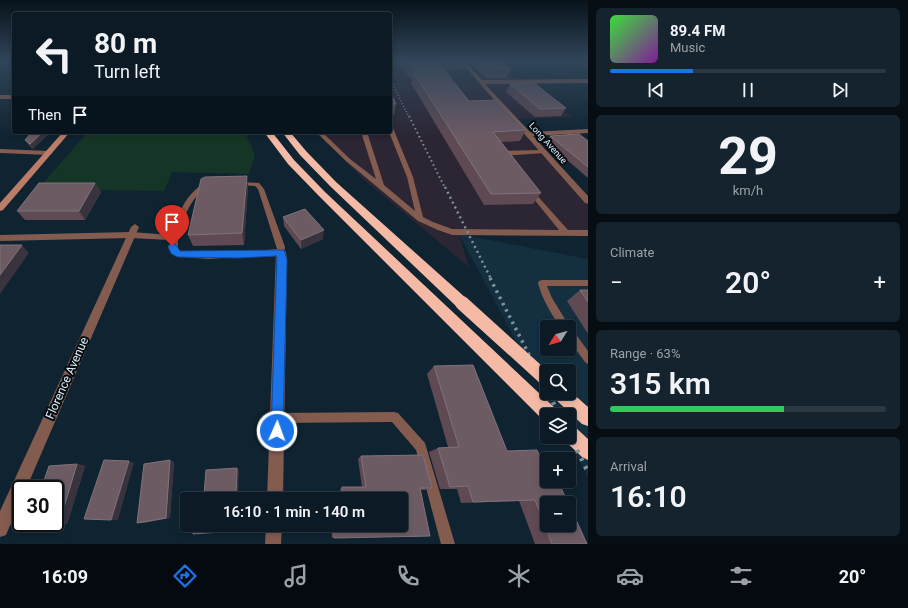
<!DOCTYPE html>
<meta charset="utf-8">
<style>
:root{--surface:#0b1a25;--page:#14232d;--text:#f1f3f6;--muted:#9aa1a7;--line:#2b3842;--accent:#1a73e8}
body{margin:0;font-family:Roboto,sans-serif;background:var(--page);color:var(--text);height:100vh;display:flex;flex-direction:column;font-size:15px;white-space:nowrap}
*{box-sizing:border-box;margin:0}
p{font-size:13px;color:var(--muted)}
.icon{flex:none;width:22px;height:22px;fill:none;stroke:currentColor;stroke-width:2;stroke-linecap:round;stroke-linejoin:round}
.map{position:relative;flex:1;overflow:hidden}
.details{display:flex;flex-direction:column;gap:8px;padding:8px;background:#060e14;width:320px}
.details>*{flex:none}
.hud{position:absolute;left:12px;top:12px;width:380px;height:122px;border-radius:4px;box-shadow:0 2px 6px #0003,0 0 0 1px var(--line);background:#0b1a25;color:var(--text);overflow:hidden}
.needle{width:26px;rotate:233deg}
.controls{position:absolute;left:540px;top:320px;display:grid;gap:8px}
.controls a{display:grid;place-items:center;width:36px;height:36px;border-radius:4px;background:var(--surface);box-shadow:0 2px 6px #0003,0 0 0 1px var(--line);font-size:20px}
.speed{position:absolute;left:12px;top:480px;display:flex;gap:8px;font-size:20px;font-weight:700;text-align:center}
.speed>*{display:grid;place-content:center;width:52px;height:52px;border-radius:50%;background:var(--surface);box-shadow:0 2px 6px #0003,0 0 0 1px var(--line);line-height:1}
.speed .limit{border:2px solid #111;border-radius:6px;background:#fff;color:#111}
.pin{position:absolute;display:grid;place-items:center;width:34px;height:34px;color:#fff;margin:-41px -17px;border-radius:50% 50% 50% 0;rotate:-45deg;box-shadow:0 0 4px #0007}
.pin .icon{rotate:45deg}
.me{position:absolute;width:44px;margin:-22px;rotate:2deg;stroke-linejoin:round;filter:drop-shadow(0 0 3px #0008)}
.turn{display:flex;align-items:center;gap:14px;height:84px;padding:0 16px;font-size:18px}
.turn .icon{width:52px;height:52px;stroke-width:2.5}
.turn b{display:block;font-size:28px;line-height:34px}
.then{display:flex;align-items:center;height:38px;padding:0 16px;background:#0003;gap:8px;font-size:15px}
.big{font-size:30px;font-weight:600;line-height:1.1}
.details .tile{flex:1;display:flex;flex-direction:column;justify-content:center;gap:6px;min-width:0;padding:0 14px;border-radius:6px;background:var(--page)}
.details .dial{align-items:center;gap:0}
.dial b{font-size:52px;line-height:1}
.song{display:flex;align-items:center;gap:12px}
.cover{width:48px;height:48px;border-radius:6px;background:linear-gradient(135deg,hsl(120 70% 55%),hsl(290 70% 35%))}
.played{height:4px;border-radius:2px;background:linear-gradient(90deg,var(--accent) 30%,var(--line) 30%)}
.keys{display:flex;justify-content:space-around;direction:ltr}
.heat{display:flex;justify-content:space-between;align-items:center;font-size:22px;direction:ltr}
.charge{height:6px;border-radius:3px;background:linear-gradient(90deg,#34c759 63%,var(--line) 0)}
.trip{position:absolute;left:180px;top:492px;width:228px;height:40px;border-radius:4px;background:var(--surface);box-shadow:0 2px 6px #0003,0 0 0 1px var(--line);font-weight:600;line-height:40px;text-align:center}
.menu{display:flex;height:64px;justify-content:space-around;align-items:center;background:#040a0f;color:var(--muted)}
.menu .icon{width:28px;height:28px}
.menu .selected{color:var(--accent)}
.menu b{font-size:18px;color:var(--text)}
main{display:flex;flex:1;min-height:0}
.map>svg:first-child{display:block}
</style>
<main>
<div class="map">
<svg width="588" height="544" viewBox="0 0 588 544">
<rect width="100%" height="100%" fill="#0f2331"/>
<path fill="#132f40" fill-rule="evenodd" d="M459 234 588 259V477L567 437H569V415H555ZM547 327H569V349H547ZM547 371H569V393H547Z"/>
<path fill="#2b2534" d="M390 61H459L468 72H509L572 117 510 119 588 206V234L459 235 469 267 364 180 316 132H390Z"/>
<path fill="#153626" d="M88 132H245L255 155 249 174 172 172 164 191 38 189Z"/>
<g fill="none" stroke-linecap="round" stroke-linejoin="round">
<g fill="#835c4f" fill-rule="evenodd">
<path d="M390 126 393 128 413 177 423 217 433 222 452 229 559 230 529 193V191H533L568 230H588V236L452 235 438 230 418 221 346 161 316 132H322L350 159 376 179 361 132H367L384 185 415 211 407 177 389 132Z"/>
<path d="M543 150 546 152 545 153 501 156 497 153 500 151Z"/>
<path d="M213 181 259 183 264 189 285 247 284 254 209 259 182 257 171 254 170 245V240L131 238 0 241V235L131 232 171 235C178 214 188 186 213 181ZM222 184 255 186 258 189 277 249C250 251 203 258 178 250 176 232 190 196 207 187 211 184 217 185 222 184Z"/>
<path d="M542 280H588V286H547L552 298 568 324 570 327 569 328 572 329 588 351V364L585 362 569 340V327H560C551 313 542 299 538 283L539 281Z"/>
<path d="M394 412 398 413 425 443 455 544H441L416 450 392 422 277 423 273 422 272 418 273 414 277 413Z"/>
</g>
<g fill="#835c4f" fill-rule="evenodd">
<path d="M460 61H465L482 80 588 79V83L485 84 530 132 588 129V133L533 136 588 196V204L585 203Z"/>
<rect x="0" y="95" width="14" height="4"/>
<path d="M0 149 49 151 53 153 49 155 0 153Z"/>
<path d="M135 224 139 227 26 489H21V500L6 535 0 537V511L131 227Z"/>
<path d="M281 248 286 252 287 260 283 499H267L276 252Z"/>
<path d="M266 525H282L281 544H265Z"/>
</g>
<path fill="#bb7d68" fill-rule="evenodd" d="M63 132H70L3 210 0 211V203Z"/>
<g fill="#f4baa6" fill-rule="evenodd">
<path d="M264 132H272L294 160 325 192 556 409 558 415H547V422L544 421 319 196 288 164Z"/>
<path d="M282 132H290L306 151 336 182 467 299 468 303 467 307 462 308 457 307 330 186 300 155Z"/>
<path d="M569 390 588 407V426L582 424 555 399 553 393H569Z"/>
<path d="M569 425 575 427 588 439V460L582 457 563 439 562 437H569Z"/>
</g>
<path stroke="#82929d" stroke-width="1.5" stroke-dasharray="1 2" stroke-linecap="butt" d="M390 79 409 117"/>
<path stroke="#82929d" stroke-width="2" stroke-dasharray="1.5 3" stroke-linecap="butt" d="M409 116 445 188"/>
<path stroke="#82929d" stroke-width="2.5" stroke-dasharray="2 3.5" stroke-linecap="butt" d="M445 187 491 279"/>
<g stroke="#82929d" stroke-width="3.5" stroke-dasharray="2.5 4.5" stroke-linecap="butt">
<path d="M490 278 547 390"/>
<path d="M548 393 549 395"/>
</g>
<g stroke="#82929d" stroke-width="4.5" stroke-dasharray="3 6" stroke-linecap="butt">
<path d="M549 394 559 415"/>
<path d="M569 434 588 472"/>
</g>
<path stroke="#f4baa6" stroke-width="14" d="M462 303 547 380"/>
</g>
<g fill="#5f4952">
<path d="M397 61H501L511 69 506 78H486L468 62 465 69 444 70 469 101 526 130 520 141 501 142 541 193 533 204 484 205 411 83 412 80Z"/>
<path d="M510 84 566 108 561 116 535 117 506 92Z"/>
<path d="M390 91 396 104 394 115H390Z"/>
<path d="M32 132 33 149 29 145 25 140Z"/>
<path d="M550 136 588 141V178L546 142Z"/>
<path d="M95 183 101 192 85 220H25L17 211Z"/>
<path d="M248 187 244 245 193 246 188 235Z"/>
<path d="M283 217 323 239 301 249 284 226Z"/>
<path d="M580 290H588V334L567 301Z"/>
<path d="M434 366 507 451 546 470 587 544H535L519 501 461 503 457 489H440L429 452 438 448 448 447 427 374Z"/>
<path d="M423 455 432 488 425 490H420L430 536 334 538H332L331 525H401V499H341L340 489 342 487H362L358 459 361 456Z"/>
<path d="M174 462 170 518 143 523H137Z"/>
<path d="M77 464 85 466 67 524 28 527Z"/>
</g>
<g fill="#39333e">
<path d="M43 132H51L33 149 30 144Z"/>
<path d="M247 176 248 187 244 245 242 233Z"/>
<path d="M95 183 101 192 85 220 79 211Z"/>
<path d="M324 230 323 239 301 249V240Z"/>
<path d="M22 245 29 253 0 294V275Z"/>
<path d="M170 460 174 462 170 518H166Z"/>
<path d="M129 461 134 463 118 520H111Z"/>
<path d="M77 464 85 466 67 524H59Z"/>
<path d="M237 468 239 470 238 499H236Z"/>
<rect x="235" y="525" width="2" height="6"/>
</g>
<g fill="#6d5b64" stroke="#7f727b">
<path d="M407 61H437L469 101 496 100 526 130 493 132 541 193 491 194 414 73 418 75Z"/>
<path d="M481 61H501L511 69H490Z"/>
<path d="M534 83 566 108 540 109 510 84Z"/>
<path d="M390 91 396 104H390Z"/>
<path d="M32 132H43L30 144 25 140Z"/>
<path d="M579 134 588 141V167L550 136Z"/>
<path d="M247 176 242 233 188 235 201 179 205 177Z"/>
<path d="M39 183H95L79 211H17Z"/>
<path d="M305 209 324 230 301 240 283 217Z"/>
<path d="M0 245H22L0 275Z"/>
<path d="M580 290H588V302Z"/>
<path d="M473 365 507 451 537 450 546 470H547V481H558L568 503H547V525H569V504L587 544H552L535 500 473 502 468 486 450 487 438 448 459 447 434 366Z"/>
<path d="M423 455 432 488H420L430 536 334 538 333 525H401V499H343L342 487H366L361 456Z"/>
<path d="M104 460 129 461 111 520 84 519Z"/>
<path d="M170 460 166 518 137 523 144 464Z"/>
<path d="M77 464 59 524 28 527 29 523H55V489H41L49 466Z"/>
<path d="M237 468 236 499H190V496L204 495 206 470Z"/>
<path d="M193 525H235V531L193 534Z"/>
</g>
<linearGradient id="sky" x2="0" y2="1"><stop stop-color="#08131b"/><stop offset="0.44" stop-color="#31455a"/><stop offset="1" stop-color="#31455a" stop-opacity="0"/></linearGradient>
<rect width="588" height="138" fill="url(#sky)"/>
<path fill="#1a73e8" stroke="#114b97" d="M172 243 175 244 180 251 284 250 287 260 283 431 282 436 277 438 273 436 271 431 277 256 238 258 178 257C172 255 170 253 168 246Z"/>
<g text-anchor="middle" stroke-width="4" stroke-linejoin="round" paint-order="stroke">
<g font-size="9" fill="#e0edf6" stroke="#040b11">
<text transform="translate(548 143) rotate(48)" y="3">Long Avenue</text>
</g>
<g font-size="12" fill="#e0edf6" stroke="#040b11">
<text transform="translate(67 378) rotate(-66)" y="4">Florence Avenue</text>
</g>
</g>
</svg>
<div class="controls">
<a><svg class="needle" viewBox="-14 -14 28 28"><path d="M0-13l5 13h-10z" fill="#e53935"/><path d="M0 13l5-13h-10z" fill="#9aa1a7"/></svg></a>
<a><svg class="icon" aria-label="search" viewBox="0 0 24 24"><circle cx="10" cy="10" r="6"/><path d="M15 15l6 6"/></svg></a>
<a><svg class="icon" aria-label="layers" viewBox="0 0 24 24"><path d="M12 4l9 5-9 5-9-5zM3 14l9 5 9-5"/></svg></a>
<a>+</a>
<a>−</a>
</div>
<div class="speed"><div class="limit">30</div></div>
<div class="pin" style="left:172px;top:246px;background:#d93025"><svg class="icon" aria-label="arrive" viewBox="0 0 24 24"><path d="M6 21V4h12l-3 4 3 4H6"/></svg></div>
<svg class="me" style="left:277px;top:431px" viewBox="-20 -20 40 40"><circle r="17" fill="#1a73e8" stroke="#fff" stroke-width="3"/><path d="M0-11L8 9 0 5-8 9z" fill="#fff"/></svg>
<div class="trip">16:10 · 1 min · 140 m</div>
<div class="hud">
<div class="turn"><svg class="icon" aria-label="left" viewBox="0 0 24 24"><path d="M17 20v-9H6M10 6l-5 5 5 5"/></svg><div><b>80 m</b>Turn left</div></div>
<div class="then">Then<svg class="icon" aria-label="arrive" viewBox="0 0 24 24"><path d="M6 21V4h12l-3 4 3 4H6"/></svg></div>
</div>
</div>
<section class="details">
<div class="tile">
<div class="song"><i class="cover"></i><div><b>89.4 FM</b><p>Music</p></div></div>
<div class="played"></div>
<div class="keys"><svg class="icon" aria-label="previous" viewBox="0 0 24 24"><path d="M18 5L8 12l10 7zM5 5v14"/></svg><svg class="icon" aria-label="pause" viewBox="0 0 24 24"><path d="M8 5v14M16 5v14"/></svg><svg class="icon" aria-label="next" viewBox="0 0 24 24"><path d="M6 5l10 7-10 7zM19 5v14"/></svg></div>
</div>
<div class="tile dial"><b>29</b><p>km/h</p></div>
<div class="tile"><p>Climate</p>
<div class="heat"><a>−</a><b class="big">20°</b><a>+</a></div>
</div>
<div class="tile"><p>Range · 63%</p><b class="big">315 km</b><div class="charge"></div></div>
<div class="tile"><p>Arrival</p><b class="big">16:10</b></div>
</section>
</main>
<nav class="menu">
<b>16:09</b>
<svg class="icon selected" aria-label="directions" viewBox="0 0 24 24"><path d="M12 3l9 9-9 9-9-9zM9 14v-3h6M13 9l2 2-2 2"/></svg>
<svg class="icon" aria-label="music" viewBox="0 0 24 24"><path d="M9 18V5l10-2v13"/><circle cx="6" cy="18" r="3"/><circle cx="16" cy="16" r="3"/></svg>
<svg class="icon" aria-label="phone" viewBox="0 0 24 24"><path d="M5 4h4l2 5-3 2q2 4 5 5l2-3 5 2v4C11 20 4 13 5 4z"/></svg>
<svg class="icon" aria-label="climate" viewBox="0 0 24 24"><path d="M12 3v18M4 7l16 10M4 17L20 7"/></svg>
<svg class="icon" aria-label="car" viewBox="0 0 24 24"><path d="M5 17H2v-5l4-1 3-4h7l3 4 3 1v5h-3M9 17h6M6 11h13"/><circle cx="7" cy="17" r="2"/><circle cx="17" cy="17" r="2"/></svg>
<svg class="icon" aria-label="filters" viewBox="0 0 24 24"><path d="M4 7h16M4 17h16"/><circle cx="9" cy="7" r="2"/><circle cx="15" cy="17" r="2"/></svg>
<b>20°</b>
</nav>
